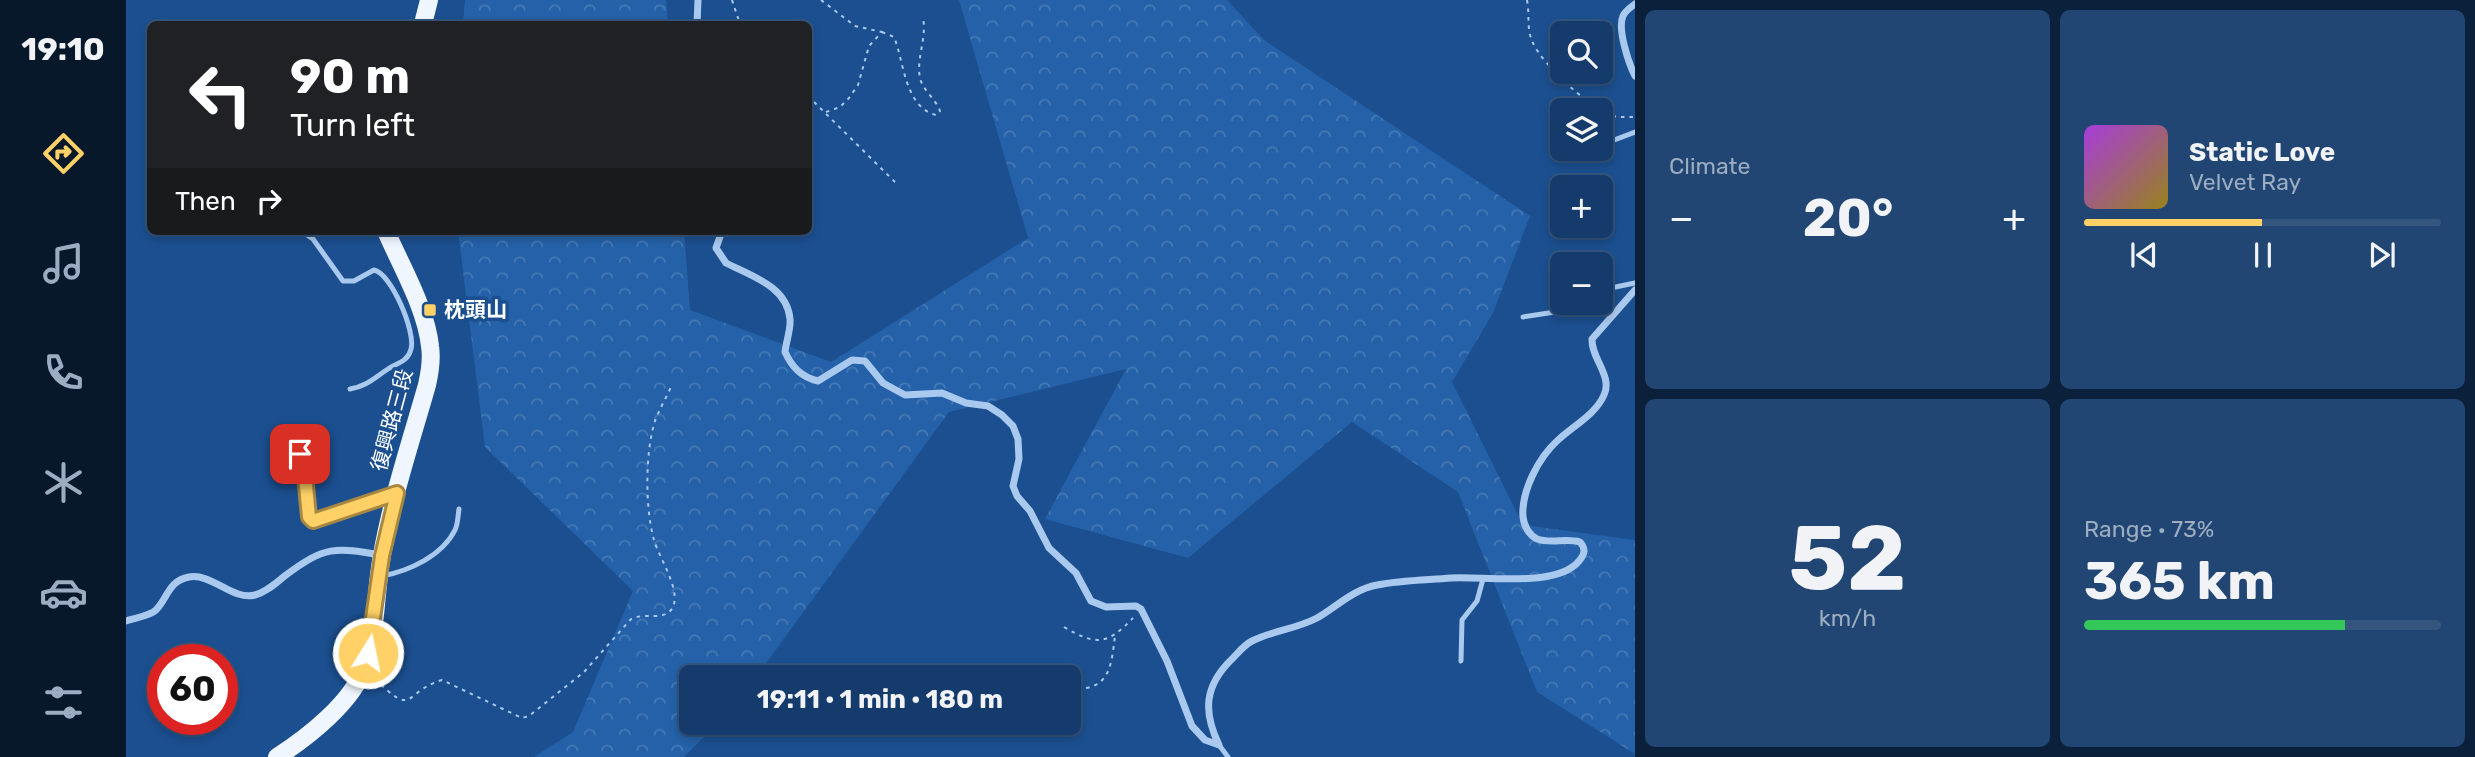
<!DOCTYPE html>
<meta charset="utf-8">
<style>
:root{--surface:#143b6b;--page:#214673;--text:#f1f3f6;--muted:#9dadc1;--line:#33557e;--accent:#ffd166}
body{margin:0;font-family:Rubik,"Noto Sans TC",sans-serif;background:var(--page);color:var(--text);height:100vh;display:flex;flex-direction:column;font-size:26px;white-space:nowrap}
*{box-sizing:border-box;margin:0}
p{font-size:23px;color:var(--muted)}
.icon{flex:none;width:38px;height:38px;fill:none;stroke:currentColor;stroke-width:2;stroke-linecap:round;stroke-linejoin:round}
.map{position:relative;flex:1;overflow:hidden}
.drawer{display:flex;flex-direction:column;gap:10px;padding:10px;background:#0b203b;width:840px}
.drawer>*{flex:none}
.guide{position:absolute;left:21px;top:21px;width:665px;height:214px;border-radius:10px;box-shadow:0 4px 10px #0003,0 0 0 2px var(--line);background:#202124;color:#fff;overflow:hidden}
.tools{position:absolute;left:1424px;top:21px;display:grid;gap:14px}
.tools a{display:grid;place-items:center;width:63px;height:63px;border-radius:10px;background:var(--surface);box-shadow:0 4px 10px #0003,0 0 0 2px var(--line);font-size:35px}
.speed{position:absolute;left:21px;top:644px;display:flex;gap:14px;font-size:35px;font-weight:700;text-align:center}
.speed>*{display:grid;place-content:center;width:91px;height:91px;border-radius:50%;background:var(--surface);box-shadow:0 4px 10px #0003,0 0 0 2px var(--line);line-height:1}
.speed .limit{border:10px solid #d22;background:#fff;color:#111}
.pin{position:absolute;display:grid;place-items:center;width:60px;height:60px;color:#fff;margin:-30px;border-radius:14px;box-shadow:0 4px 10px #0006}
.me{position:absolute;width:77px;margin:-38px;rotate:10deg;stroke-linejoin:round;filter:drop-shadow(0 0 5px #0008)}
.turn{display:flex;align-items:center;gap:24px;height:147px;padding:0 28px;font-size:32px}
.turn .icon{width:91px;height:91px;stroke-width:2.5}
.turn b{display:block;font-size:49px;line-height:60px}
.then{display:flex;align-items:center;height:66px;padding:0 28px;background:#0003;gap:14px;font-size:26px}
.big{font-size:52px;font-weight:700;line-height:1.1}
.drawer .widget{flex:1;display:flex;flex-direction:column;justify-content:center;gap:10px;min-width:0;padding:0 24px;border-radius:10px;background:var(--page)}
.drawer .dial{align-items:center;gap:0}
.dial b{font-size:91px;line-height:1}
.song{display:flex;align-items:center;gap:21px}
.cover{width:84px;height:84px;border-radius:10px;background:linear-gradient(135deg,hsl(280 70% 55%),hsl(50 70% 35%))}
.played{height:7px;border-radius:4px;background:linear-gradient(90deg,var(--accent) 50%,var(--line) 50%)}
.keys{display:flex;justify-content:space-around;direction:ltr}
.heat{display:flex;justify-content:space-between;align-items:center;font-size:38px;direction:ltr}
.charge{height:10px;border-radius:5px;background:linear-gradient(90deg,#34c759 73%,var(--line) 0)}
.drawer .tiles{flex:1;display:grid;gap:10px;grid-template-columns:repeat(2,1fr)}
.trip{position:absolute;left:553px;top:665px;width:402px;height:70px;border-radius:10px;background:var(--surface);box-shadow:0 4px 10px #0003,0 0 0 2px var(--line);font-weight:700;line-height:70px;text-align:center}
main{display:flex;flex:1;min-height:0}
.tab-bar{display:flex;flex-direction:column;width:126px;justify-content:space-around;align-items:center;background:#08182b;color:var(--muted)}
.tab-bar .icon{width:49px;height:49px}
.tab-bar .selected{color:var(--accent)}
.tab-bar b{font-size:32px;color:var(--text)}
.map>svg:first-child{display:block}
</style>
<main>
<nav class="tab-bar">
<b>19:10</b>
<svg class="icon selected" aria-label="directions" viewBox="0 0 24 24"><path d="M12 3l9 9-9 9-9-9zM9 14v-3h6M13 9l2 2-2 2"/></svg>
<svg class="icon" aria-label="music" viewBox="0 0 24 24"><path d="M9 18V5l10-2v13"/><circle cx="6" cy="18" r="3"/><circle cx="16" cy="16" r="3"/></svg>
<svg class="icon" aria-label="phone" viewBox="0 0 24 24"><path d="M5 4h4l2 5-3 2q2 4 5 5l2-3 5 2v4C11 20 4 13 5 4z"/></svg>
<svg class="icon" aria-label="climate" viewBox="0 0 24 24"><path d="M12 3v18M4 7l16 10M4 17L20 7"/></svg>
<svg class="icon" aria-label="car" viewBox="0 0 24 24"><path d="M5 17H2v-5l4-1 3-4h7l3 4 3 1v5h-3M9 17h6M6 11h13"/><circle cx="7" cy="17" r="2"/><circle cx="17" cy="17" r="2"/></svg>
<svg class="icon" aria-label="filters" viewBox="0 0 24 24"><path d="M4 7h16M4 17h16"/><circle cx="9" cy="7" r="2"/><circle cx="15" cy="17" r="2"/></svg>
</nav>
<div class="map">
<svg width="1509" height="757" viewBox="0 0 1509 757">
<defs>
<pattern id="forest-crowns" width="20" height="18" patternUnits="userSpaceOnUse" patternTransform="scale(1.75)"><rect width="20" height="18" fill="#2461a8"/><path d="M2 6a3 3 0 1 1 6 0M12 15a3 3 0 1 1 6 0" fill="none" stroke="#4579b5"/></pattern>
</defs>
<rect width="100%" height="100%" fill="#1b4f8f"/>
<g fill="url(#forest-crowns)">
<path d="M339 0H540L542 24H337Z"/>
<path d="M833 0H1101L1138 40 1404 216 1367 313 1326 382 1395 521 1405 526 1509 540V754L1411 692 1332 492 1226 422 1062 558 919 519 1000 369 823 412 630 677H565V723H592L558 757H408L447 732 507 591 359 447 332 231H558L564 310 705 362 902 238Z"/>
</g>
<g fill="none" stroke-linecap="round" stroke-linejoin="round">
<g stroke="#a9c9ee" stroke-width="2" stroke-dasharray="3.5 5" stroke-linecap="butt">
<path d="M606 0 614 24"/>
<path d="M695 0 729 26 756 32 743 46 732 85 723 98 714 107 700 112"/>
<path d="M1401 0C1404 15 1400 29 1407 43 1417 65 1460 104 1482 114 1491 118 1500 117 1509 117"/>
<path d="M756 32 768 37C778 60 778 107 810 115L814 111C810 99 797 91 794 78 790 59 801 38 797 18"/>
<path d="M682 96 770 183"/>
<path d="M938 627C971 646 981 645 1007 618"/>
<path d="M249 679C290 719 276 692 316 680L396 718 403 716 458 672 505 619C519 612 536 621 545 610 558 594 533 558 528 540 519 509 519 452 529 421 533 410 540 398 545 387"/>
<path d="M960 688C986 684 986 657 989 636"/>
</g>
<g stroke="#a9c9ee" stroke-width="5">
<path d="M1475 145 1509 132"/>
<path d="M1468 153 1471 149"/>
<path d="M175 231 187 239 217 281H228L248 270C265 273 290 332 285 349 282 362 271 363 262 369 248 378 241 386 224 389"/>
<path d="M1475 290 1509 283"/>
<path d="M1397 317 1429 312 1445 303"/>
<path d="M174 454 179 475 183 518 187 521 265 495"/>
<path d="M256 576C283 571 316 556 329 530 332 524 332 515 333 509"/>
<path d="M1335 661 1336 620 1351 601 1357 579"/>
<path d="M1093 745 1102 757"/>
</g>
<g stroke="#a9c9ee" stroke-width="7">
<path d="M1509 4C1505 7 1499 11 1497 16 1491 29 1503 64 1509 76"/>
<path d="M571 24 572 0"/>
<path d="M596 231 590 248 600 263C625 276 661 286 664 319 665 329 660 342 659 352 666 367 675 377 692 381L726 360 739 361 757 383 779 395 816 393 840 403 862 406 876 415 887 426 892 439 893 459 887 486 891 496 904 511 923 548 950 573 965 601 980 607 1010 606 1015 609 1041 661 1066 726 1079 740 1093 745C1077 712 1078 686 1106 659 1112 653 1118 645 1126 641 1146 631 1170 629 1191 618 1210 607 1228 589 1251 585 1275 580 1301 580 1325 578 1359 576 1431 588 1453 561 1459 554 1460 549 1454 542 1440 538 1424 544 1411 539 1403 535 1398 526 1397 517 1395 491 1413 457 1432 440 1447 426 1470 414 1478 395 1487 376 1465 358 1466 339L1509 290"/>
<path d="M0 621C8 618 24 616 30 610 42 598 42 581 63 577 86 573 107 601 129 595 141 592 151 582 160 575 199 546 209 547 255 555"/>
</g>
<g stroke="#f0f6ff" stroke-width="18">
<path d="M297 24 303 0"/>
<path d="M151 757C182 737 227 702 239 666 251 631 249 592 256 555 266 498 285 441 301 385 304 372 306 359 304 346 300 308 275 266 260 231"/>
</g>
</g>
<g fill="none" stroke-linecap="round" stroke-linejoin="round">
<g stroke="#a68842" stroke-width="18">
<path id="route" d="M174 454 179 475 183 517 187 521 271 493 256 556 242 653"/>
</g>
<use href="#route" stroke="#ffd166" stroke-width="12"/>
</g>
<rect fill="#ffd166" stroke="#1b4f8f" stroke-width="2.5" x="297" y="303" width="14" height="14" rx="3.5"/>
<g text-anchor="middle" stroke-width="7" stroke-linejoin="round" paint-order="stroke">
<g font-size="21" font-weight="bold" fill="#fff" stroke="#1b4f8f" text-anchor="start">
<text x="318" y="317">枕頭山</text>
</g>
<g font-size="21" fill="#fff" stroke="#1b4f8f">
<text transform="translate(266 420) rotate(-75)" y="7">復興路三段</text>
</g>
</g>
</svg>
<div class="tools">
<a><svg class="icon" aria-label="search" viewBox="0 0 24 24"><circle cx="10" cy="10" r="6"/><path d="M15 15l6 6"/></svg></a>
<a><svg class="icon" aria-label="layers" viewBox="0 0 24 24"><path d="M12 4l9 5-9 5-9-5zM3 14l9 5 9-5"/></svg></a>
<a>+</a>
<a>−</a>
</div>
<div class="speed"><div class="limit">60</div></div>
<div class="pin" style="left:174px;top:454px;background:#d93025"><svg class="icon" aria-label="arrive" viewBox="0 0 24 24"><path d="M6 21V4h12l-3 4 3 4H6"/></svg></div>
<svg class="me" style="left:242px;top:653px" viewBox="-20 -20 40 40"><circle r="17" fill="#ffd166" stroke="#fff" stroke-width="3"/><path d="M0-11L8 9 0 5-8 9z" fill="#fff"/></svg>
<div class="trip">19:11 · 1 min · 180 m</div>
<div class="guide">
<div class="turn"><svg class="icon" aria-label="left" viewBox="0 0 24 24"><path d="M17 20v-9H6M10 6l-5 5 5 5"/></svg><div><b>90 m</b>Turn left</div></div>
<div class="then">Then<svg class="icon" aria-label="right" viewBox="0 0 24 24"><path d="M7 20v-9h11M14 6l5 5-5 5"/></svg></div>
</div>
</div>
<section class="drawer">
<div class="tiles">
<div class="widget"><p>Climate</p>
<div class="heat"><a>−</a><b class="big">20°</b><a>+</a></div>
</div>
<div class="widget">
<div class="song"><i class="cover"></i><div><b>Static Love</b><p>Velvet Ray</p></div></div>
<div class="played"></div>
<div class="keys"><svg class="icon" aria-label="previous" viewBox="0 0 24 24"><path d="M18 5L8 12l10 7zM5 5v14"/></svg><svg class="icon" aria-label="pause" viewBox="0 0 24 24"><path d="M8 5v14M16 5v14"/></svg><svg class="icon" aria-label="next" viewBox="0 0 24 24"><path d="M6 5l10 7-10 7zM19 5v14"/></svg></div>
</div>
<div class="widget dial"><b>52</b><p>km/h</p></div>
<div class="widget"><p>Range · 73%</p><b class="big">365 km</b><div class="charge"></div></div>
</div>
</section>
</main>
